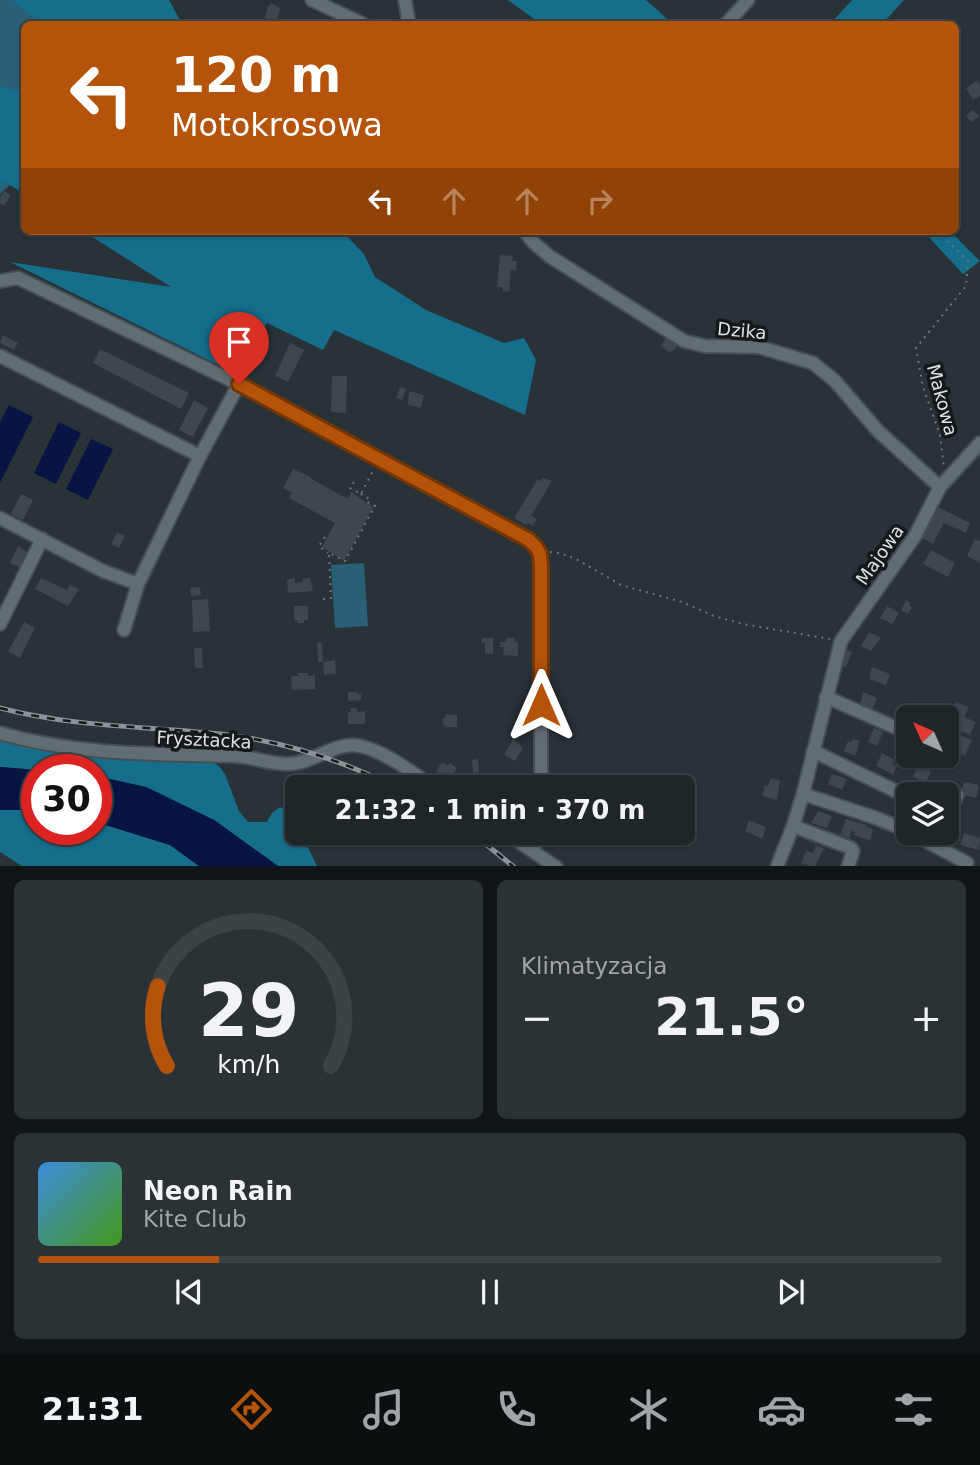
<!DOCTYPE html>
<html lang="pl">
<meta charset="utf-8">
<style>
:root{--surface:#1e2629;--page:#2b3235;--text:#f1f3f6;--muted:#a1a5a8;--line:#3c4346;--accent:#b45309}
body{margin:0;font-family:"DejaVu Sans",sans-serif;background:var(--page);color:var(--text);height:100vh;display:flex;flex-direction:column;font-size:26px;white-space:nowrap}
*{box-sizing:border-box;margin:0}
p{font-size:23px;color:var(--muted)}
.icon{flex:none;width:38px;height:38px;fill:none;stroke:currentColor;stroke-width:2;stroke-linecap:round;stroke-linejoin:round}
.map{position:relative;height:866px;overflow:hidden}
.drawer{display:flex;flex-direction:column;gap:14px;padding:14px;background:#101517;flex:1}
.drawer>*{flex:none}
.top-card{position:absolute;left:21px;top:21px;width:938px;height:214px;border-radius:10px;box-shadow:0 2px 5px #0004,0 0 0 2px var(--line);background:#b45309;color:#fff;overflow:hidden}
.needle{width:46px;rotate:315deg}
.controls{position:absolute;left:896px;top:705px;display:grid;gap:14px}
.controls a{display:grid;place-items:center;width:63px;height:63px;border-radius:10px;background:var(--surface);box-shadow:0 2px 5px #0004,0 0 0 2px var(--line);font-size:35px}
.speed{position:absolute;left:21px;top:754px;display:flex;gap:14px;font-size:35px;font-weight:700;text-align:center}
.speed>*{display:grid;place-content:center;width:91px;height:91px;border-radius:50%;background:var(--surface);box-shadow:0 2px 5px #0004,0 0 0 2px var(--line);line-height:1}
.speed .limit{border:10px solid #d22;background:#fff;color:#111}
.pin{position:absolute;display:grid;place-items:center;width:60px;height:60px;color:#fff;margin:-72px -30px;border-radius:50% 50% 50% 0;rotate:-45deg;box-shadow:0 0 7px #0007}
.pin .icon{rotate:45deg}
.me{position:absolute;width:77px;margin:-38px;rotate:0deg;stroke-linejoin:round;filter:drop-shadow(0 0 5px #0008)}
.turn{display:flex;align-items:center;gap:24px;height:147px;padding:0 35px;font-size:32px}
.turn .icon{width:91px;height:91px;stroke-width:2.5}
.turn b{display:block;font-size:49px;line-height:60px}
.lanes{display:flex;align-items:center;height:66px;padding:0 35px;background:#0003;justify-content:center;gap:35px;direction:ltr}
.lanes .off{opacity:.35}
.big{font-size:52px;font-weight:700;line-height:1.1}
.drawer .tile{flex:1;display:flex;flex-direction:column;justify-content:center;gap:10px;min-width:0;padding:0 24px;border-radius:10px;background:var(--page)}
.drawer .dial{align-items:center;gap:0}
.dial svg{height:182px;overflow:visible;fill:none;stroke:var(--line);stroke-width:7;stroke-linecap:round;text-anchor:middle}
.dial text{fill:var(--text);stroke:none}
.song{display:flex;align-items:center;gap:21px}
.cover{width:84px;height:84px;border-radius:10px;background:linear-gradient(135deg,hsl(210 70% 55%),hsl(100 70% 35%))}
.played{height:7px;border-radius:4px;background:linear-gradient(90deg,var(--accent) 20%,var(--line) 20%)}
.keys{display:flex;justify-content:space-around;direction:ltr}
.heat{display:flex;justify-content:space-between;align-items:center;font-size:38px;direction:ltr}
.drawer .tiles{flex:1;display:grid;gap:14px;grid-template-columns:1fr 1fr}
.tile:last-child{grid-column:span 2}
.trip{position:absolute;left:285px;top:775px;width:410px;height:70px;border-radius:10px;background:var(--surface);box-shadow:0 2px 5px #0004,0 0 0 2px var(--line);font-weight:700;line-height:70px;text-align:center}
.dock{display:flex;height:112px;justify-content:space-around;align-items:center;background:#0c0f10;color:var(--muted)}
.dock .icon{width:49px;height:49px}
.dock .current{color:var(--accent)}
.dock b{font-size:32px;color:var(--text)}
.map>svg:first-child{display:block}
</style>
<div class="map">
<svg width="980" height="867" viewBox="0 0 980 867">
<rect width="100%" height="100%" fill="#283237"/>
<g fill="#296075">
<path d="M0 0H166L167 24H24V189L12 183 0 194Z"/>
<path d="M364 563 368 626 335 628 331 565Z"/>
</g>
<g fill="#156e8c">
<path d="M11 0H169L182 24H43Z"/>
<path d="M508 0H646L673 24H541Z"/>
<path d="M852 0H904L882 24H830Z"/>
<path d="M0 86 24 93V194L4 181 0 190Z"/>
<path d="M83 231H342L364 254 375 277 426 310 504 343 524 338 536 360 525 415 334 330 323 350 267 323 239 375 10 262 171 287Z"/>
<path d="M923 231H950L980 261 963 274Z"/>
<path d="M0 738 85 754 154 760H208L219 766 225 774 239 811 248 822H267L272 813 280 807C291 812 297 820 298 833H301L317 866H278L214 820 146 787 96 776V770H37L0 767Z"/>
<path d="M0 810H37V830H96V822L170 845 199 866H22L0 852Z"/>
</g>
<g fill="#081443">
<path d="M9 405 33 417 0 483V422Z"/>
<path d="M59 422 81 433 56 484 34 473Z"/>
<path d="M91 439 113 449 88 500 66 489Z"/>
<path d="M0 767 37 770V810H0Z"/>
<path d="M96 776 146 787 214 820 278 866H199L170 845 96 822Z"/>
</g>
<g fill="#3e464e">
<path d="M271 3 280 8 277 21 265 18 268 5 270 6Z"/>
<path d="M977 81 980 85V96L973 100 966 88Z"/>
<path d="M973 110 979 116 971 122 966 116Z"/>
<path d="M4 191 11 195 4 206 0 203V197Z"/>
<path d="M500 255 513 256 512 261H517L516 270H511L509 292 503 291V287H497Z"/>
<path d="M3 335 18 343 14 350 0 343Z"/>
<path d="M667 336 678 345 673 351 669 352 661 346Z"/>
<path d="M290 343 304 350 288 382 275 376Z"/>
<path d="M100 349 189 393 181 409 93 363Z"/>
<path d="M332 376H347L346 413 331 412Z"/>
<path d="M400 387 406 389 402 400 396 398Z"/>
<path d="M409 391 424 395 421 408 408 405Z"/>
<path d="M194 400 208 408 193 437 179 430Z"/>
<path d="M293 469 311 477 310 478 348 499 351 492 373 507 344 561 322 547 335 523 289 498 292 493 283 488Z"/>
<path d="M543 478 552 481 531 516 537 519 533 526 528 523 526 525 514 518 538 479 541 481Z"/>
<path d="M21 494 33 500 23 520 11 514Z"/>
<path d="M938 507 970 523 966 533 944 523 933 544 922 538Z"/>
<path d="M117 532 125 536 119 548 111 544Z"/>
<path d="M975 539 980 541V563L967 556Z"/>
<path d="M18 546 29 553 21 568 10 563Z"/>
<path d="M931 550 955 563 948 577 923 564Z"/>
<path d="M41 578 67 590 70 585 79 589 68 606 35 589Z"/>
<path d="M295 578V583L303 582V578H310L313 591 288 593 287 579Z"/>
<path d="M200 587 201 595 191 596 190 588Z"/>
<path d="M208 599 210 631 193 632 192 600Z"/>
<path d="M906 600 911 603 909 605 912 607 908 614 901 610Z"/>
<path d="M294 606H308V620H304V623H297V620H294Z"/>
<path d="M887 606 899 613 892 624 880 618Z"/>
<path d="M24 622 35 628 20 658 8 652Z"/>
<path d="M869 632 881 638 871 651 861 646Z"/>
<path d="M482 638H493V654H485V643H482Z"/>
<path d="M507 638H515V642H518V656L503 655 504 647H500V642H505Z"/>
<path d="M317 643H322L323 662 335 660 336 674 324 675 323 662H318Z"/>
<path d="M194 648H202L203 668H195Z"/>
<path d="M844 649 852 652 846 667 838 664Z"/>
<path d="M872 667 890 674 886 685 869 679Z"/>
<path d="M298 673H308V676L315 675V689L292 690 291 676H298Z"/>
<path d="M348 692H357V694H361V700L348 701Z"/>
<path d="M863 692 877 698 872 711 859 707Z"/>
<path d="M956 702 969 707 964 717 976 722 970 735 947 725Z"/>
<path d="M350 708H357V712L365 711V724H348V712H351Z"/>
<path d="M446 714 457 715V727H445L446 725H443V718H446Z"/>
<path d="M874 728 883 732 877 746 868 742Z"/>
<path d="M961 736 972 740 965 756 948 748 952 738 957 740Z"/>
<path d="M513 739 523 748 515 761 504 755Z"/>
<path d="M853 739 860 741 855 756 844 751 848 741 851 742Z"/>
<path d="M882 753 895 760 892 764 897 766 893 775 876 766Z"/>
<path d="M478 759 479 772 473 773 472 760Z"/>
<path d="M442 762 448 766 450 763 457 768 449 782 436 772Z"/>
<path d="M918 766 931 771 926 782 913 777Z"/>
<path d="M832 774 847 779 842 790 828 784Z"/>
<path d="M771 778 780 780 777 800 762 796 765 785 768 786Z"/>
<path d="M964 782 979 785 976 798 964 795 965 791 962 790Z"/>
<path d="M818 811 832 816 827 828 811 823Z"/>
<path d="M846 819 868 825 867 827 873 829 870 841 854 835 855 832 851 831 849 838 840 835Z"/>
<path d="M749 820 766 827 762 839 745 831Z"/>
<path d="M575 833H593L599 836 594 844Z"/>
<path d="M964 833 980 838 979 850 960 845Z"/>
<path d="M816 845 824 848 815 867 801 863 806 851 813 853Z"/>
</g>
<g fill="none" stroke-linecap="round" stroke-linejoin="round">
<g stroke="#454e52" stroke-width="16">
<g id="minor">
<path d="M312 0 363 24"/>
<path d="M405 0 409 24"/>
<path d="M726 24 748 0"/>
<path d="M524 231 534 243 549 256 684 341 705 346 759 347 813 363 835 381 878 431 940 487"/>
<path d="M0 281 18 278 239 384 529 540 536 547 540 554 541 568V788"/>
<path d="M0 356 200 456"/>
<path d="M0 518 103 571 138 584"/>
<path d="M0 624 42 539"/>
<path d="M124 630 138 584 200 456 239 384"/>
<path d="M826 697 908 733"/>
<path d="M0 733C75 755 157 754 235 756 252 757 270 764 288 764 313 764 334 741 360 746 387 752 412 773 435 788"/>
<path d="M813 751 908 797"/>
<path d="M803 794 876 818 908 831"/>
<path d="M947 802 953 803 957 795"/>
<path d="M793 826 851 848 853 851 848 867"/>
<path d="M506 833 556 867"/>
<path d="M911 833 967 863"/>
<path d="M533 850 540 833"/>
<path d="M777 867 793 826 803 794 841 641 915 536 940 487 980 443"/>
</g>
</g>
<g stroke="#6e767a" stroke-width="2" stroke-dasharray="2 5" stroke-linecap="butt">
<path d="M937 231 968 261 966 286 916 348 923 387 940 435 944 468"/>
<path d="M354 482 350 488 361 494 374 469"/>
<path d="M325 537 319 546 328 553"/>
<path d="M550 552 560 553 576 559 621 585 682 602 714 616 743 624 830 639"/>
<path d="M323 599 331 598 329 553 345 561 375 506 367 502 369 499 361 494 359 497"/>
</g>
<use href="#minor" stroke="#626d73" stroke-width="12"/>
<g stroke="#8c9498" stroke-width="5">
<g id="rail">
<path d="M0 708C75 728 153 726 229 735 288 743 344 761 397 788"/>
<path d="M472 833 514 867"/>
</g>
</g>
<use href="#rail" stroke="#15191c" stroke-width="2.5" stroke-dasharray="8" stroke-linecap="butt"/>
</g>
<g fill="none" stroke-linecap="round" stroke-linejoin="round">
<g stroke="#753606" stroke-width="18">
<path id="route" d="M239 384 529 540 536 547 540 554 541 568V705"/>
</g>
<use href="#route" stroke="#b45309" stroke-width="12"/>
</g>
<g text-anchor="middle" stroke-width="7" stroke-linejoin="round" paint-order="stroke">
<g font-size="18" fill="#dce2e5" stroke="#15191c">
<text transform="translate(742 331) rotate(5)" y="6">Dzika</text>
<text transform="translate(942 400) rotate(75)" y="6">Makowa</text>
<text transform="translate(880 555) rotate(-55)" y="6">Majowa</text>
<text transform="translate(204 740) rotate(3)" y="6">Frysztacka</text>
</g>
</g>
</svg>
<div class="controls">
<a><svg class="needle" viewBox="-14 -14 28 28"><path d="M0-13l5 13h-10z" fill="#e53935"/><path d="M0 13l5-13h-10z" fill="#a1a5a8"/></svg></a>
<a><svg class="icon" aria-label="layers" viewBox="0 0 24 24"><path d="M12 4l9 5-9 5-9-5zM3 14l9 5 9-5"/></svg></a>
</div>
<div class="speed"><div class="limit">30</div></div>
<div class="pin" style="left:239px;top:384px;background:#d93025"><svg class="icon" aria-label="arrive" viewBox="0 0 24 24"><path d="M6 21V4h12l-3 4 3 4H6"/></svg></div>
<svg class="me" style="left:541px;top:705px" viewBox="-20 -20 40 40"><path d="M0-17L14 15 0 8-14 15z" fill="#b45309" stroke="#fff" stroke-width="4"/></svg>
<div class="trip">21:32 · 1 min · 370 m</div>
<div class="top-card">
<div class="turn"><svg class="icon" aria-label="left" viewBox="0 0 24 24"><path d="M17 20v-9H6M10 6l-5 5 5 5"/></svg><div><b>120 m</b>Motokrosowa</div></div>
<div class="lanes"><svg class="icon" aria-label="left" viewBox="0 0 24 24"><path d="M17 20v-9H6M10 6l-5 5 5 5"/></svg><svg class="icon off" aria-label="ahead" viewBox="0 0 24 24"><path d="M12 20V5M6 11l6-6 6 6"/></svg><svg class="icon off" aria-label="ahead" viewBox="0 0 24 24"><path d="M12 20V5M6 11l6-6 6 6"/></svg><svg class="icon off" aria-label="right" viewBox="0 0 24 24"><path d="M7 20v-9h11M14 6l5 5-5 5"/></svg></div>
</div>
</div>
<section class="drawer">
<div class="tiles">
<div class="tile dial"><svg viewBox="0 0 100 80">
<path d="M14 69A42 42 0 1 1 86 69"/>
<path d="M14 69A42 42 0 0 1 10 34" stroke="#b45309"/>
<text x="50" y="56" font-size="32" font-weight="700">29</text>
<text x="50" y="72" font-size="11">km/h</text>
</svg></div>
<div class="tile"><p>Klimatyzacja</p>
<div class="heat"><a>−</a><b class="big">21.5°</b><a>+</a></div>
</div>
<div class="tile">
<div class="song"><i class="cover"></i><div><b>Neon Rain</b><p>Kite Club</p></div></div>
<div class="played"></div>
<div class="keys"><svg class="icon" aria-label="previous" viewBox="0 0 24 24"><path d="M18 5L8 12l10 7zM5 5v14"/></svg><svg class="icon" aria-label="pause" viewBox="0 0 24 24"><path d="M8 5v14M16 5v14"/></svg><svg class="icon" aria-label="next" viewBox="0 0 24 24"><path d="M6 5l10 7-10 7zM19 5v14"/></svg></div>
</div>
</div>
</section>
<nav class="dock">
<b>21:31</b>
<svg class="icon current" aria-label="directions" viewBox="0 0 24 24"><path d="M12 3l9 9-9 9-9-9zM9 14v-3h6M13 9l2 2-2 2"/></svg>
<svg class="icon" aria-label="music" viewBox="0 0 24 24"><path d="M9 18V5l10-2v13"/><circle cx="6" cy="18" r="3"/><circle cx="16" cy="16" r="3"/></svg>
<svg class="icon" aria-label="phone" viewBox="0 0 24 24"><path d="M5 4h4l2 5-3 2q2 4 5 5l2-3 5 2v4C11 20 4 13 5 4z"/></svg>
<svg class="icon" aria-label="climate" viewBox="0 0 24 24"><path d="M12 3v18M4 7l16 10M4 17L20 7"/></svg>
<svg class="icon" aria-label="car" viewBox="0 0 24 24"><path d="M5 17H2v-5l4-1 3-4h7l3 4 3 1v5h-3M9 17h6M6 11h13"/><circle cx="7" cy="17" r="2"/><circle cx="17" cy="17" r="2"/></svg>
<svg class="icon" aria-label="filters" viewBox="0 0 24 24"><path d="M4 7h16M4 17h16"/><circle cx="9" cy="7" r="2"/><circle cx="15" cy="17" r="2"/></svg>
</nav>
